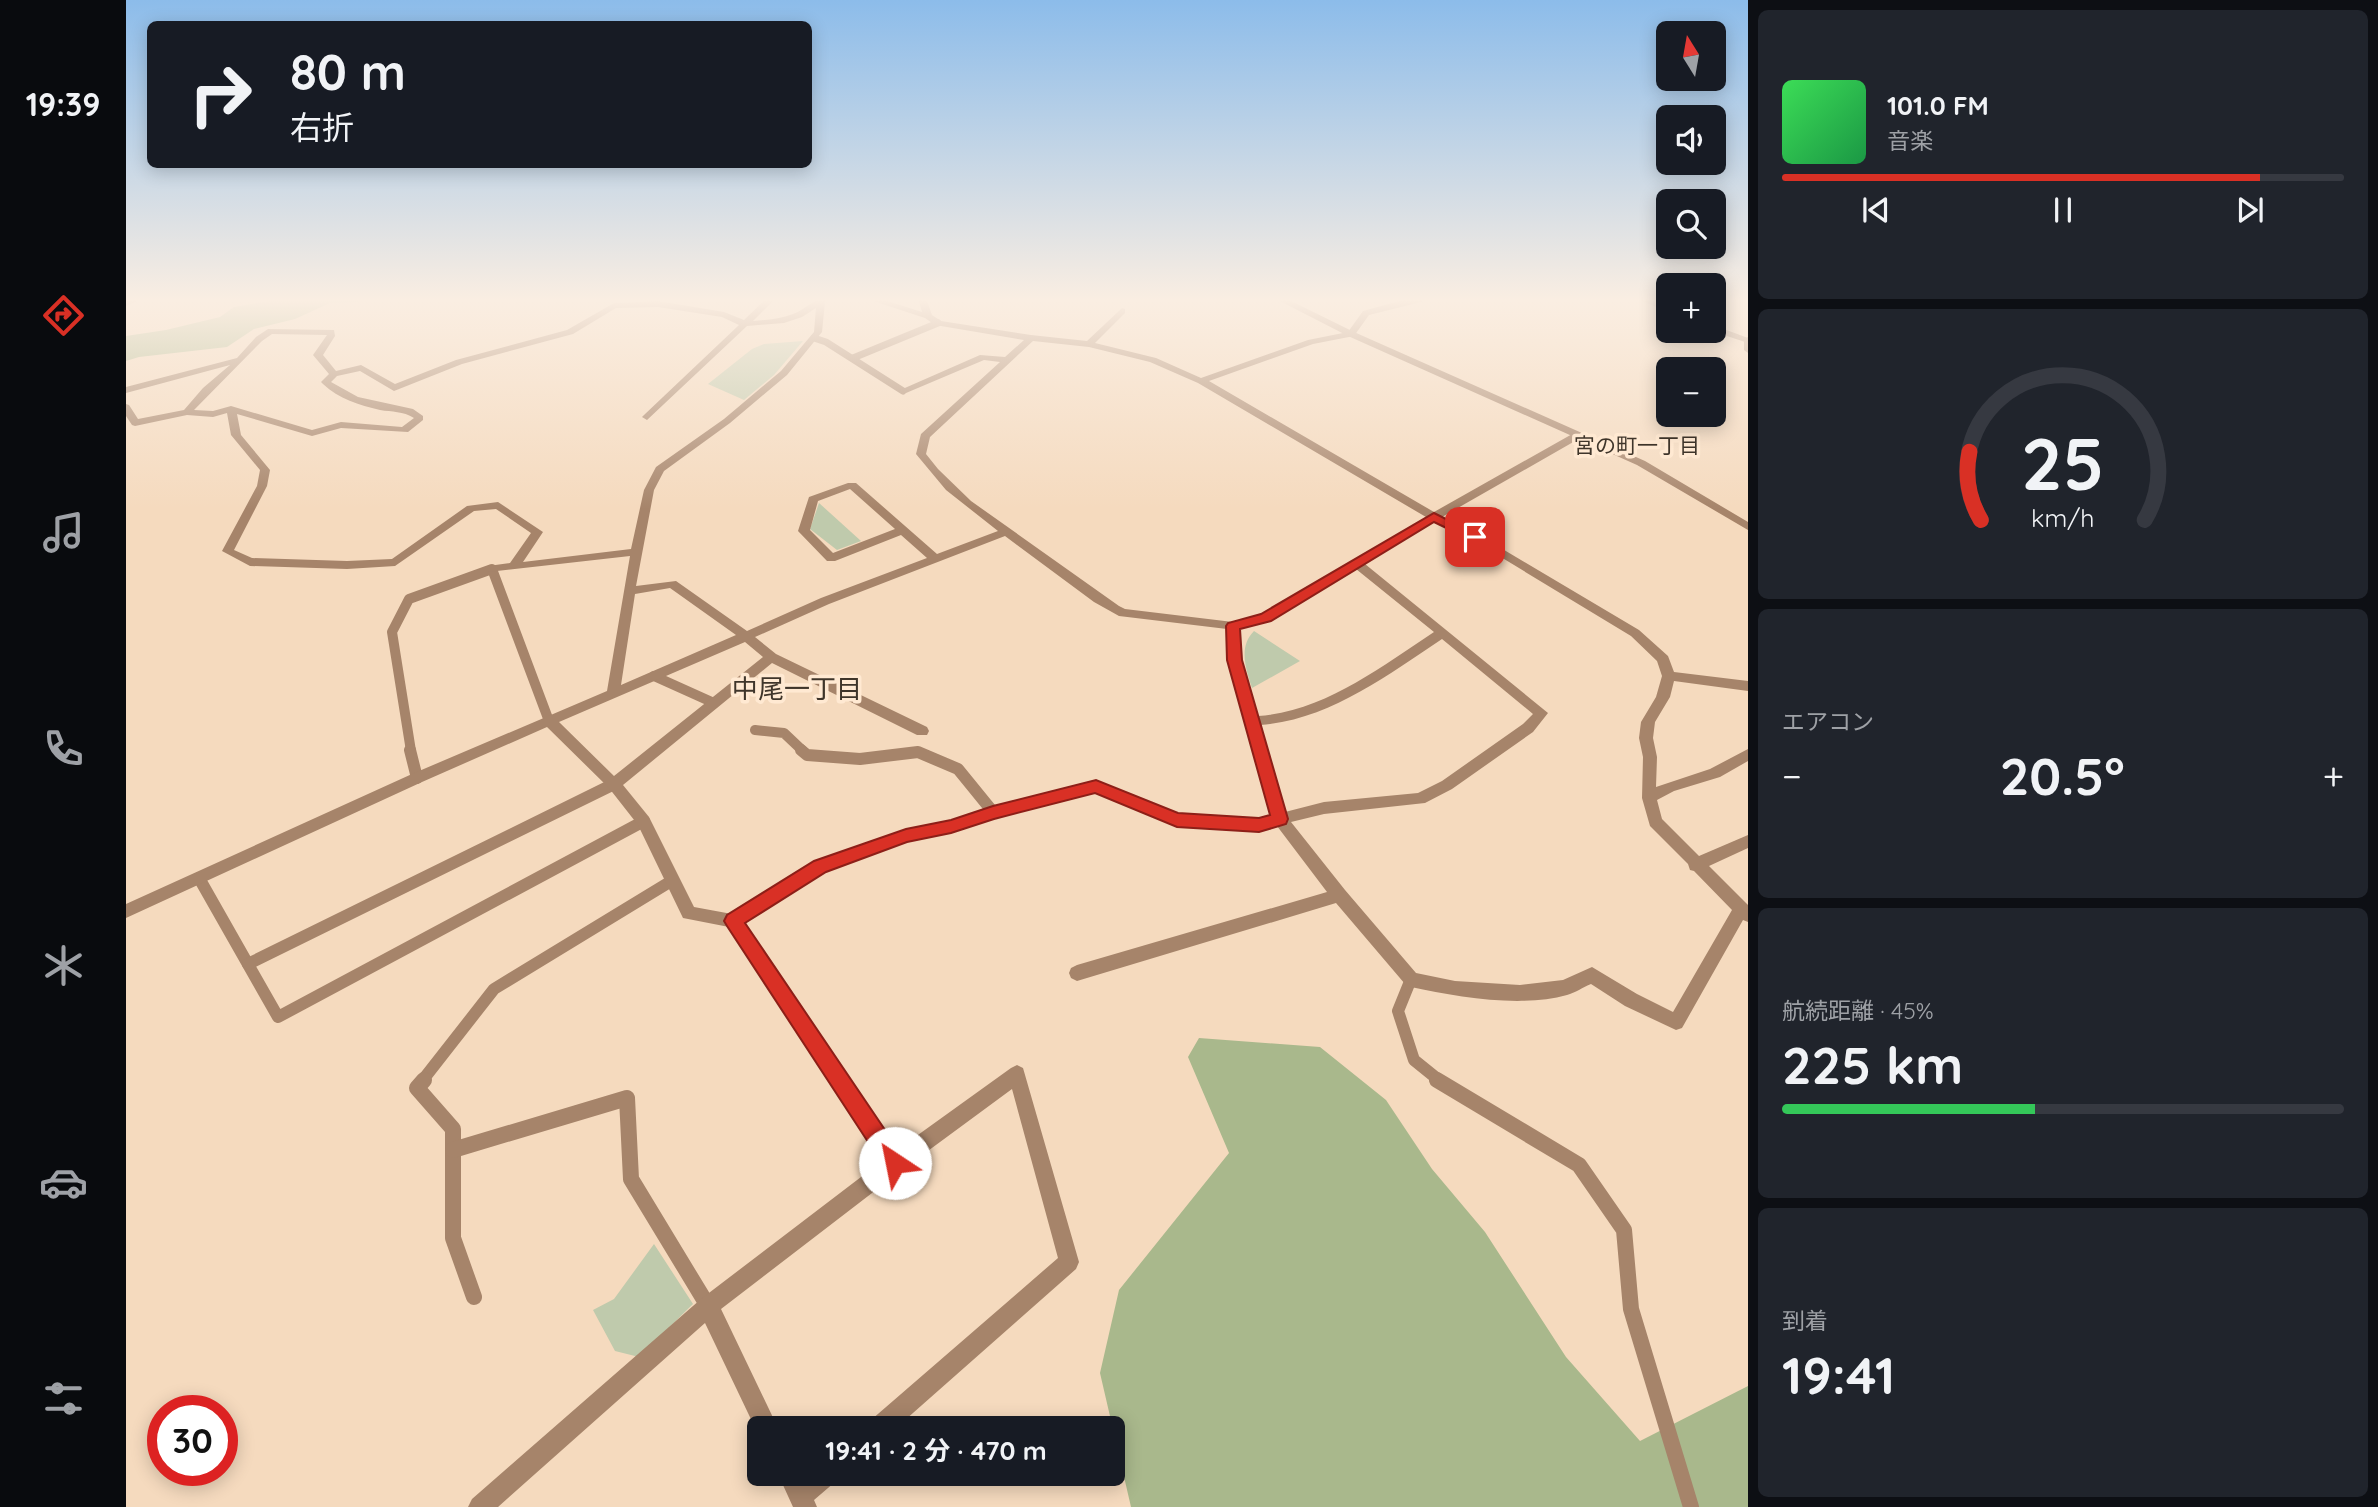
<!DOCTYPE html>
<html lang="ja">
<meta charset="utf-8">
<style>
:root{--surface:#171b24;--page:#20242c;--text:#f1f3f6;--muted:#9ea1a6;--line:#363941;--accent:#d93025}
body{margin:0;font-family:Quicksand,"Noto Sans JP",sans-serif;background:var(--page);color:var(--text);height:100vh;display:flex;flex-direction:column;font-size:26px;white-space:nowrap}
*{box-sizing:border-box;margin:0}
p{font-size:23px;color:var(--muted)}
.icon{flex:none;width:38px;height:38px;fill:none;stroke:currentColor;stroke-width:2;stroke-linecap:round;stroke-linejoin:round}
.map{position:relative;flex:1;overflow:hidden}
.sheet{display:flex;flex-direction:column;gap:10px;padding:10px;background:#0d0f14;width:630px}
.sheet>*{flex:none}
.banner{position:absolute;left:21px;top:21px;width:665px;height:147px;border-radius:10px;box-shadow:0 4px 18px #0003;background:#171b24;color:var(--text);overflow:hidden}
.needle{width:46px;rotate:349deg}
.buttons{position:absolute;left:1530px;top:21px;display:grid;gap:14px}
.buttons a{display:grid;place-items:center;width:70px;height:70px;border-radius:10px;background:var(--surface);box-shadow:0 4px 18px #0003;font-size:35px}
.speed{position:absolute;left:21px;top:1395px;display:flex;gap:14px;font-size:35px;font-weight:700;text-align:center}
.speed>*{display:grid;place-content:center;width:91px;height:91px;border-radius:50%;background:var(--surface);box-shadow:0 4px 18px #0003;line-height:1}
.speed .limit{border:10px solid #d22;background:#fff;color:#111}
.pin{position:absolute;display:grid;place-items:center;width:60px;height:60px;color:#fff;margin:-30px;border-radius:14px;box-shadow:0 4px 10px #0006}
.me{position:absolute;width:77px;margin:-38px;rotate:326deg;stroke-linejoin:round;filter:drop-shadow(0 0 5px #0008)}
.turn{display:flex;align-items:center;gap:24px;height:147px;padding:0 28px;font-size:32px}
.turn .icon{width:91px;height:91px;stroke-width:2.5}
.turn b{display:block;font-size:49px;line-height:60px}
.big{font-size:52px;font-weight:700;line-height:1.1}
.sheet .card{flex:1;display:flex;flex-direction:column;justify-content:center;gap:10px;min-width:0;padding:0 24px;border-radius:10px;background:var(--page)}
.sheet .dial{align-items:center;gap:0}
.dial svg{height:182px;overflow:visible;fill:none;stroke:var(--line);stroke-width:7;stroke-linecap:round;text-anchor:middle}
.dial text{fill:var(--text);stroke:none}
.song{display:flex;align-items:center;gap:21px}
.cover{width:84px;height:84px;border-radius:10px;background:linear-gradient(135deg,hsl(130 70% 55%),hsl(140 70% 35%))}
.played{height:7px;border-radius:4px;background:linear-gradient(90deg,var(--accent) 85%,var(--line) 85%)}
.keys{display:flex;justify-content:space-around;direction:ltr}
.heat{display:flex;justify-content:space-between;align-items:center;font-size:38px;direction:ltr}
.charge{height:10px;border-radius:5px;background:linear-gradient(90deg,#34c759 45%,var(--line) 0)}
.trip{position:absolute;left:621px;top:1416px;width:378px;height:70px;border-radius:10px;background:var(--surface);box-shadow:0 4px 18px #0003;font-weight:700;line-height:70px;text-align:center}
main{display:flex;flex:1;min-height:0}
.dock{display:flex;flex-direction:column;width:126px;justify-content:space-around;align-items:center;background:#090b0e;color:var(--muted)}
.dock .icon{width:49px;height:49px}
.dock .selected{color:var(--accent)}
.dock b{font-size:32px;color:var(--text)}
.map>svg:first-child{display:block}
</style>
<main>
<nav class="dock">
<b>19:39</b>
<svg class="icon selected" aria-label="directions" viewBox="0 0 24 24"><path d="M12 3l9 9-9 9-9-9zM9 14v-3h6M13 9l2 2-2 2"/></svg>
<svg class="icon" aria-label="music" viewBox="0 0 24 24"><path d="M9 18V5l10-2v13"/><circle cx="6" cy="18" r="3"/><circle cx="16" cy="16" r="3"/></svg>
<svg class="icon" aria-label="phone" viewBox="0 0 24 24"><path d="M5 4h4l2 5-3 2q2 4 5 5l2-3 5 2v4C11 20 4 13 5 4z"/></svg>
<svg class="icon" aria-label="climate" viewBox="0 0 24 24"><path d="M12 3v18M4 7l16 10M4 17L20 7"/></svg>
<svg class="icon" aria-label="car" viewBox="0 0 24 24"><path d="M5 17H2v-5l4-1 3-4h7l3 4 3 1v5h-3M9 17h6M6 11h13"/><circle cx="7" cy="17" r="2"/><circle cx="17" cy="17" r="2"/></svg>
<svg class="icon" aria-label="filters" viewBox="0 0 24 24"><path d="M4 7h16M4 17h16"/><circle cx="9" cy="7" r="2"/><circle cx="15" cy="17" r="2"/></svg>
</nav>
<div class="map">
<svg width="1622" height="1507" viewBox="0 0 1622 1507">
<rect width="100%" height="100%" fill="#f5dabe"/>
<g fill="#bfcaac">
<path d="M677 341 648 375 618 400 582 384 626 349 638 344Z"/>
<path d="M693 503 735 541 711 550 684 529Z"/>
<path d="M1128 631 1174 661 1126 688C1120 669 1112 647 1128 631Z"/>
<path d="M528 1244 567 1304 513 1357 489 1351 467 1310 488 1299Z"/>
</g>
<g fill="#a9b88c">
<path d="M160 298H253L251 301 204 303 169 319 128 329 101 347 13 357 0 361V336L40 330 94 317 108 307Z"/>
<path d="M1073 1038 1194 1047 1260 1100 1306 1169 1359 1232 1440 1357 1514 1441 1622 1386V1507H1005L974 1373 993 1290 1103 1153 1062 1057Z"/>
</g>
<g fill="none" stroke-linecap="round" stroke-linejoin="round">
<g stroke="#a6846a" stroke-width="7">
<path d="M688 338 700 342 777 391"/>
<path d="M727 358 812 323"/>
</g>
<g stroke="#a6846a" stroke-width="10">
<path d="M528 676 588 703"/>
<path d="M629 730 658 733 677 751"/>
<path d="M285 751 266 632 283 599 366 569 423 721"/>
</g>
<g stroke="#a6846a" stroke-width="12">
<path d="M284 750 291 778"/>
<path d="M675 750 681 755 734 759 792 752 832 769 867 812"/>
<path d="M73 878 152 1017 518 821"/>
<path d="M122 964 488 784"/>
<path d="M1285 979 1272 1011 1288 1060 1314 1081"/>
<path d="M296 1081 368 989 547 880"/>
</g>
<g stroke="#a6846a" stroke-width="16">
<path d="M298 1080 291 1088 327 1129V1238L348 1297"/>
<path d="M1311 1080 1453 1165 1498 1230 1505 1309 1565 1507"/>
<path d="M327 1150 501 1098 505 1179 582 1306"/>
</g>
<g fill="#a6846a" fill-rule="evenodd">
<path d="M641 298H650L627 321C641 320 654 319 667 314 680 309 688 298 702 298L699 302 696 332 661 375 604 423 538 471 528 490 510 586 550 581 621 631 695 598 801 558 775 535 709 561H701L672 531 683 497 722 483H730L811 554 872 531 820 490 790 454 795 434 874 362 858 360 780 393 772 391 854 355 879 357 898 340 809 325 799 318 738 298H752L796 312 792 298H800L806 315 815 321 905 335 961 341 996 308 999 309V313L969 343 1030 358 1075 378 1182 340 1222 332 1237 311 1277 300 1311 298 1243 315 1228 336 1187 344 1083 381 1308 512 1448 433H1456V437L1316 517 1353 535 1513 630 1542 656 1548 672 1622 681V691L1548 681 1544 697 1529 722 1527 738 1531 757 1530 787 1584 769 1622 749V761L1594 777 1548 791 1531 800 1536 819 1573 856 1622 835V848L1583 866 1622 905V922L1617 920 1556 1028 1550 1030 1499 1006 1465 984C1457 987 1449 993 1441 995 1395 1008 1331 997 1285 987L1279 984 1210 903 951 981 945 978 943 973 945 968 951 965 1201 892 1151 826 1133 831 1051 826 968 792 869 817 825 833 781 842 699 871 618 923 771 1150 885 1068 891 1065 897 1068 953 1262 950 1269 770 1428H742L745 1420 932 1258 886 1089 776 1170 595 1309 652 1428H634L633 1436 579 1323 372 1507H342L346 1499 575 1299 756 1161 603 927 557 918 512 825 483 788 421 727 296 782 0 918V904L286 774 481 691 504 556 362 572V566L384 563 405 533 370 509 348 511 269 566 221 569 124 566 96 551 131 486 134 470 105 435 101 413 87 417 61 415 9 426 6 425 0 416V404L3 405 12 419 58 410 77 388 104 365 0 393V387L111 358 130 337 142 329 208 330 209 336 197 355 210 371 235 365 269 384 330 360 441 330 488 303 532 301 598 312 618 320ZM532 307 596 317 613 325 518 415 516 417 521 420 621 326 658 323 676 317 690 308 688 332 655 371 598 419 530 467 518 490 505 549 397 562 417 532 372 502 341 506 266 559 221 561 126 558 108 550 141 486 144 470 115 435 111 414 186 436 215 428 282 432 297 420V416L287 409 232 397 205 382 211 376 234 371 268 391 336 364 447 334 490 308ZM146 334 201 335 187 355 203 374 195 382 197 384C213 399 233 405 254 410 266 412 277 411 288 418L276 427 215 422 186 430 105 406 87 411 68 410 136 341ZM907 341 963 347 1024 362 1072 383 1300 517 1136 615 1107 622 999 609 993 606 845 501 812 469 800 454 804 437ZM724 489 769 529 707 553 684 530 692 501ZM1308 521 1345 539 1505 636 1531 661 1536 676 1530 697 1515 722 1513 738 1517 757 1516 798 1524 826 1562 864 1564 870 1568 871 1606 910 1547 1012 1511 994 1466 967 1437 980 1394 985 1329 981 1290 973 1219 890 1165 822 1198 814 1299 803 1326 789 1407 732 1422 713 1239 564ZM879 536 968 602 993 616 1101 629 1103 660 1146 816 1133 819 1052 814 969 780 867 806 824 821 780 830 689 861 606 914 568 907 523 817 497 785 646 663 791 735H801L803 731 801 727 650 654 629 637 703 604ZM1230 569 1308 632C1253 668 1199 711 1132 716L1115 660 1113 629 1144 621ZM544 588 610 635 495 685 509 594ZM1316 639 1407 714 1397 724 1316 781 1292 793 1198 802 1159 812 1134 725C1203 720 1260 676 1316 639ZM619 642 637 657 488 776 433 722Z"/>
<path d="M1509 298H1521L1542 307V312Z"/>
<path d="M1587 325 1622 338V343L1586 331Z"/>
<path d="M652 1474H675L678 1479 684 1474H712L709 1482 688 1500 691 1507H667Z"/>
</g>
<g fill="#a6846a" fill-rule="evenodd">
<path d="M5 298H18L0 306V300Z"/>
<path d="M1148 298H1159L1228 332 1519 461 1622 522V530L1511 465 1222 336Z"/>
<path d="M1622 337V353L1618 350V340Z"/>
</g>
</g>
<linearGradient id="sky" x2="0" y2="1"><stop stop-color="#8cbcea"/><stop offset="0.59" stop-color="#faeee2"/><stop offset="1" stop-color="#faeee2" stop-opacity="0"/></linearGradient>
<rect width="1622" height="509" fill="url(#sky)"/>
<path fill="#d93025" stroke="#8d1f18" stroke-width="2" d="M1308 513 1356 537 1349 541 1345 540 1308 522 1145 621 1114 629 1116 660 1162 819 1160 824 1133 832 1051 827 969 793 868 819 825 833 781 842 700 872 619 923 776 1155 780 1163 776 1171 769 1174 761 1171 601 926 598 921 601 915 688 861 780 829 825 820 867 806 970 780 1052 813 1133 818 1144 815 1101 660 1100 626 1102 623 1135 614Z"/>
<g text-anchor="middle" stroke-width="7" stroke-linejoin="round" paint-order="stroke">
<g font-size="21" fill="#3f352a" stroke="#ffe9d2">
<text x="1511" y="453">宮の町一丁目</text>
</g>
<g font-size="26" fill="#3f352a" stroke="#ffe9d2">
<text x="671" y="698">中尾一丁目</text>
</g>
</g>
</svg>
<div class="buttons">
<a><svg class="needle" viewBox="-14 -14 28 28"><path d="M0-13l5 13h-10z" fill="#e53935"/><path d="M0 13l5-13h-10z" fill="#9ea1a6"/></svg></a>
<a><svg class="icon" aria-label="sound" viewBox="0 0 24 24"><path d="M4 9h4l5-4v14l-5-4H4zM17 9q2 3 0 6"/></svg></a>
<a><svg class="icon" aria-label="search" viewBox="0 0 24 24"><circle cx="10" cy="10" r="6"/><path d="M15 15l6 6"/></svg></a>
<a>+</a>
<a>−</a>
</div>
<div class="speed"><div class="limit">30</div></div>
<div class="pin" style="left:1349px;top:537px;background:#d93025"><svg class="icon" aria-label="arrive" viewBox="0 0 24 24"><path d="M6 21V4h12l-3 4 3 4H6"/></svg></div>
<svg class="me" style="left:769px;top:1163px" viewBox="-20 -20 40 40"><circle r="19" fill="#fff"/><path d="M0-13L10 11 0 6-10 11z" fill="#d93025"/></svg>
<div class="trip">19:41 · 2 分 · 470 m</div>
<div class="banner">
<div class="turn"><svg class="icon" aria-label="right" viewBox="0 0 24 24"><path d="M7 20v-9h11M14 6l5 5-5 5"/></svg><div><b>80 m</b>右折</div></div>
</div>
</div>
<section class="sheet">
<div class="card">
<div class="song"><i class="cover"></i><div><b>101.0 FM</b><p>音楽</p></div></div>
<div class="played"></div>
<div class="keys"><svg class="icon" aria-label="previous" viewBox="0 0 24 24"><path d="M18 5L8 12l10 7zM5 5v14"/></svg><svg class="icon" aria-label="pause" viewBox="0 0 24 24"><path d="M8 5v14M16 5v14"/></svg><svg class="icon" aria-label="next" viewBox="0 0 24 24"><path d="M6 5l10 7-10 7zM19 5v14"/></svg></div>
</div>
<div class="card dial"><svg viewBox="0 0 100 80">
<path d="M14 69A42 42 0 1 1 86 69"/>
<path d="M14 69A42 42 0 0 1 9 39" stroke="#d93025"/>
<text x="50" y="56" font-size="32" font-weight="700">25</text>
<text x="50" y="72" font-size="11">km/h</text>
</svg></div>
<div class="card"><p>エアコン</p>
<div class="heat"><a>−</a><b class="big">20.5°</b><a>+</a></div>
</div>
<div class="card"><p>航続距離 · 45%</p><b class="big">225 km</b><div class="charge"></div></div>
<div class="card"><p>到着</p><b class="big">19:41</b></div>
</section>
</main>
